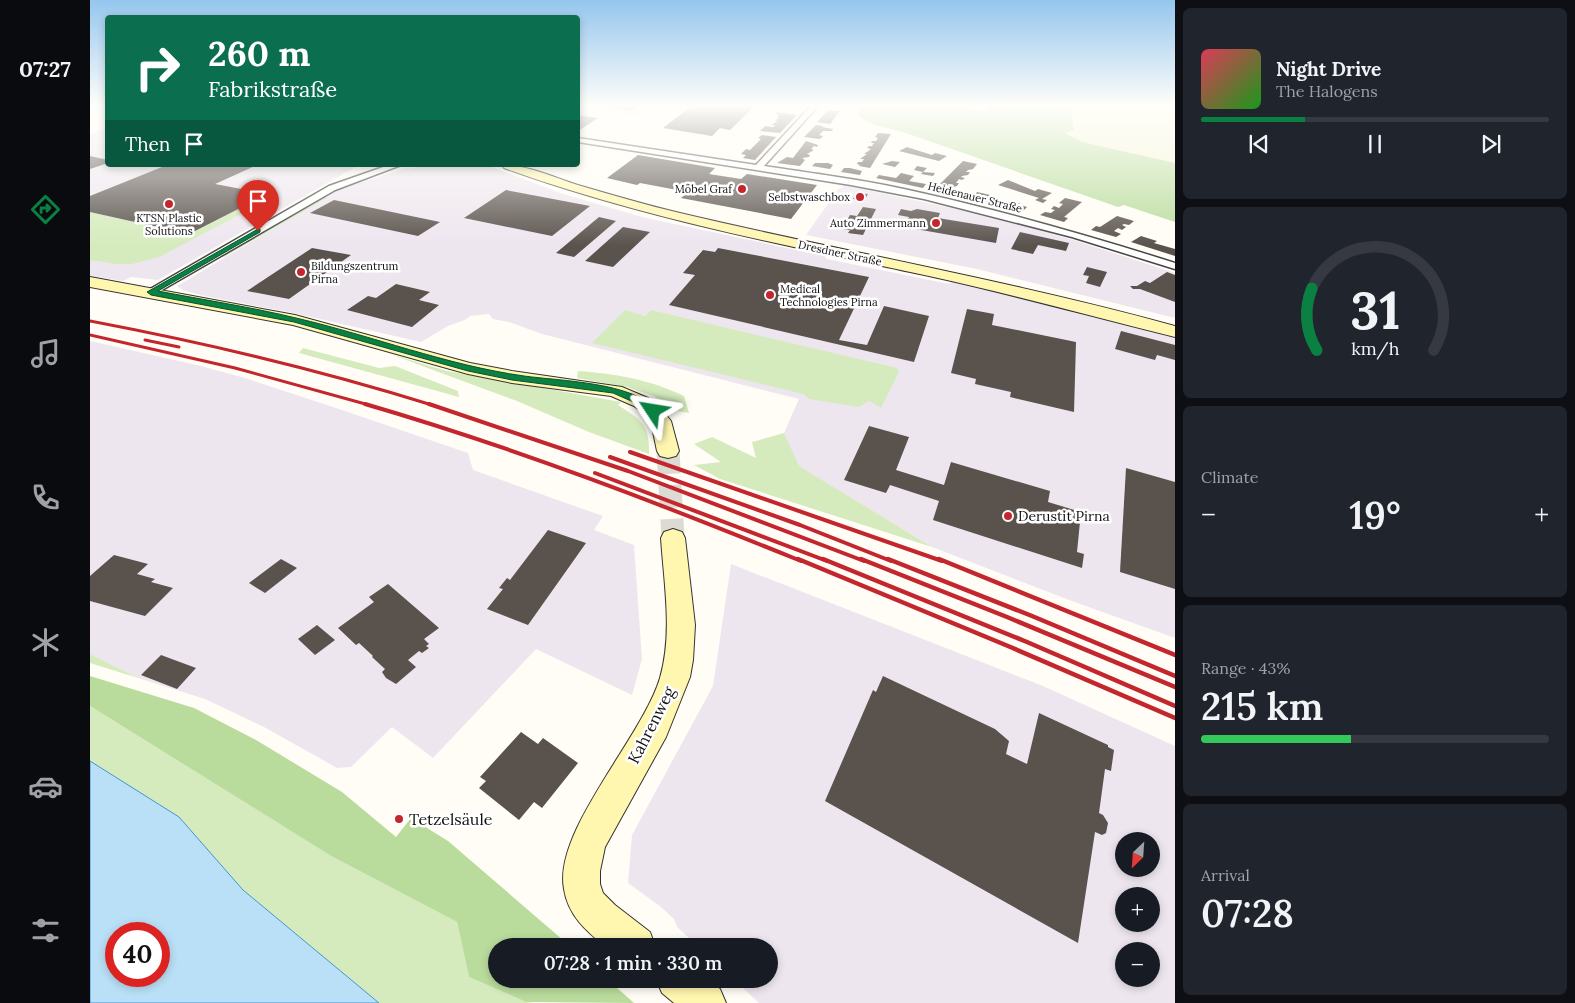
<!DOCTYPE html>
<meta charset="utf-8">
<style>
:root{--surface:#171b24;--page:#20242c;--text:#f1f3f6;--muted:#9ea1a6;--line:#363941;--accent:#0b8043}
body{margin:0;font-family:Lora,serif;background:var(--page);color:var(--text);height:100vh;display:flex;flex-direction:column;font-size:19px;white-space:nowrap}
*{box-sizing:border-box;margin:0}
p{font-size:16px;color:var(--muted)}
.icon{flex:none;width:28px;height:28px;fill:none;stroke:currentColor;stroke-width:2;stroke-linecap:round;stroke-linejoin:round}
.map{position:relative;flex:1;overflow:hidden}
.panel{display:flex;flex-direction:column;gap:8px;padding:8px;background:#0d0f14;width:400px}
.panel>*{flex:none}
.guide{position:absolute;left:15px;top:15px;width:475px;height:152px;border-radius:5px;box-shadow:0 2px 8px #0003;background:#0b6e4f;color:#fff;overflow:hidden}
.needle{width:32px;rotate:205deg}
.tools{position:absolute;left:1025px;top:832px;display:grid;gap:10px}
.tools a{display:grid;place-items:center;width:45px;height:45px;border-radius:50%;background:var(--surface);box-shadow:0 2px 8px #0003;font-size:25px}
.speed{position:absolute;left:15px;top:922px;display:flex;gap:10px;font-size:25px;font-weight:700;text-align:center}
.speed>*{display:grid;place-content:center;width:65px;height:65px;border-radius:50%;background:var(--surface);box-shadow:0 2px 8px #0003;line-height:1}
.speed .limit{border:8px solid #d22;background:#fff;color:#111}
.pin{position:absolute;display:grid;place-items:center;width:42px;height:42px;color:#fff;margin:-51px -21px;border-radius:50% 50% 50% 0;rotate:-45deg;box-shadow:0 0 5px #0007}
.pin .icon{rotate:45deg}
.me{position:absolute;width:55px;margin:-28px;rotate:303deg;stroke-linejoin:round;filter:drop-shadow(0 0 4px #0008)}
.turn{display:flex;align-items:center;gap:18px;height:105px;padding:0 20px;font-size:22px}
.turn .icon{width:65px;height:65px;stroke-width:2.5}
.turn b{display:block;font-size:35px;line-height:42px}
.then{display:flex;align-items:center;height:48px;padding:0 20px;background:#0003;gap:10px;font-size:19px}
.big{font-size:38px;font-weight:600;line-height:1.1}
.panel .tile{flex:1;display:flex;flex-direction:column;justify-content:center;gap:8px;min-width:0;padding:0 18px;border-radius:8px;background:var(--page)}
.panel .dial{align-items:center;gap:0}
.dial svg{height:130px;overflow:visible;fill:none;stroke:var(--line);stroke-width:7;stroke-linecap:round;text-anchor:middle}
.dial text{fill:var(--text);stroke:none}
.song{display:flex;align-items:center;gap:15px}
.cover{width:60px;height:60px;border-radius:8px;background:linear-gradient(135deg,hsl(350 70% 55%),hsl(120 70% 35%))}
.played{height:5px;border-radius:2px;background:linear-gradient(90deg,var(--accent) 30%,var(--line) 30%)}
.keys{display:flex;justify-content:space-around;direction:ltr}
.heat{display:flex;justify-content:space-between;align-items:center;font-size:28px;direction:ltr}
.charge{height:8px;border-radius:4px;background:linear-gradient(90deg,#34c759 43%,var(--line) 0)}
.trip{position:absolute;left:398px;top:938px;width:290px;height:50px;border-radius:25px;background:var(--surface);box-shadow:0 2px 8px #0003;font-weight:600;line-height:50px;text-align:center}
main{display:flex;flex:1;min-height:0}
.menu{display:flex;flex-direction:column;width:90px;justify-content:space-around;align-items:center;background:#090b0e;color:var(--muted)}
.menu .icon{width:35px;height:35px}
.menu .current{color:var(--accent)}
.menu b{font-size:22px;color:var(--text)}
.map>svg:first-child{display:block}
</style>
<main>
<nav class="menu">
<b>07:27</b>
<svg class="icon current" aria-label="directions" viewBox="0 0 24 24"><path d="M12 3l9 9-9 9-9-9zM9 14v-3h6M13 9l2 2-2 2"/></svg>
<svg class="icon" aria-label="music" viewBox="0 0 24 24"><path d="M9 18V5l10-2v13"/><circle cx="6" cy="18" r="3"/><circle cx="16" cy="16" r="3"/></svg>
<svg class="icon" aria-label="phone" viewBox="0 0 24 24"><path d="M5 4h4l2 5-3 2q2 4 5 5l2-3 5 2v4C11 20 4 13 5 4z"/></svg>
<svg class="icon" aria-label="climate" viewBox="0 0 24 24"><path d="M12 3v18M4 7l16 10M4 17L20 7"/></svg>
<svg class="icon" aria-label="car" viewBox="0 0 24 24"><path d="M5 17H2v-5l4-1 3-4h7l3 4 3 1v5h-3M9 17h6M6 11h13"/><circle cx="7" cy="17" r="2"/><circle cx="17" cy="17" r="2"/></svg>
<svg class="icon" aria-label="filters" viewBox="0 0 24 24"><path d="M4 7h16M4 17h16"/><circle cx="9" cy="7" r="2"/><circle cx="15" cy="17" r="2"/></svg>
</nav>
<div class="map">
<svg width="1085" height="1003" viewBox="0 0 1085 1003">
<rect width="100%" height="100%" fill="#fffdf5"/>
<g fill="#eee6ef" fill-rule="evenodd">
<path d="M491 105H560L548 114 542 115Z"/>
<path d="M17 128 18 165H269L68 280 41 277 33 281 0 276V134Z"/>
<path d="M333 165H396L473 194 556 218 735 256 737 259 859 284 862 281 931 297 1085 338V638L979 600 842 547 708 466 694 433 709 399 452 334 419 322 403 319 399 314 380 316 375 320 358 326 331 342 208 314 110 295 93 290 87 286 200 219 233 197 249 189 317 168 320 169Z"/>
<path d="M753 185 885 213 984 240 1085 273V318L887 269 716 235 749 188H752Z"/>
<path d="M0 341 107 365 155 378 255 411 378 453 383 470 513 516 504 530 544 545 552 659 542 695 446 649 343 758 302 727 261 767 247 768 174 727 115 699 48 678 0 654Z"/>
<path d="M641 564 953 686 1085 746V1003H669L643 979H679V946H608L587 927 584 919 571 907 538 883 542 835 623 686ZM1034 841H1061V869H1034ZM1034 896H1061V924H1034ZM1034 951H1061V979H1034Z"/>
</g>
<path fill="#f6f3d4" d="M980 105 1085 106V163L992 142 974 133 984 130Z"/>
<g fill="#d5ebbd">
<path d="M468 178C670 242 881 268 1085 326V328L602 218 489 187Z"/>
<path d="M178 194 185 196 69 257 42 264H26L0 260V212L99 234Z"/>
<path d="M233 197 237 198 134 257 131 256Z"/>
<path d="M535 310 555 316 561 310 807 368 809 372 791 408 779 401 769 407 719 399 713 394 502 343Z"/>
<path d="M213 348 289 368 305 366 368 391 369 397 209 353Z"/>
<path d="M300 354 357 371 531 402 528 405C551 420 560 424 559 454L499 432 427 401Z"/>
<path d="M488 371C527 374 558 379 594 396L599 413 582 410 564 396 537 387 487 378Z"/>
<path d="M694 433 709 466 842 547 630 479 604 465 631 462 604 444 622 437 666 458 662 442Z"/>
<path d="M0 654 48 678 0 663Z"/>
<path d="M0 706 241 856 367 922 379 977 436 1002 445 1003H289L153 890 89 817 0 761Z"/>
</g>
<g fill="#b9dc9c">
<path d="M772 105H865L895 112 899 105H980L984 130 975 133 992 142 1085 163V222L1034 205 1028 207 816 133 782 124 767 115Z"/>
<path d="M0 676 104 708 166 740 252 792 306 837 321 818 358 841 480 946H406V979H517L544 1003 436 1002 379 977 367 922 241 856 0 706Z"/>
</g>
<path fill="#b9e0f7" stroke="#3f96cf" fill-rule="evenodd" d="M0 761 89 817 153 890 289 1003H0ZM26 934H69V976H26Z"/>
<g fill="#5a524d">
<path d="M505 105H549L541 111Z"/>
<path d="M603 105H666L640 130 630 128 622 136 573 128Z"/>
<path d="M738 110 750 111 740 124 727 122Z"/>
<path d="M687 112 707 115 690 133 670 131 675 126 683 127 685 125H681L688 121H685L689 117H687L689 115 685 114Z"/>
<path d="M488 115 508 118 488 131Z"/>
<path d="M726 125 733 126 732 127 743 129 742 131H733L729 135 733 136 730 139 714 137Z"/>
<path d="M788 133 801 134 780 168 769 166 770 165 767 164 768 162H772L774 159H770L777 154H774L781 149 777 148 779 146H782L784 143H781L782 141H786L788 138 785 137Z"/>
<path d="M672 135 686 137 665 160 653 158 656 155 651 154 656 149 660 150 671 139 668 138Z"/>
<path d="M716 141 728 145 727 147 724 146 721 149 724 150 717 154 720 155 719 157 712 158 715 160 710 166 687 163 697 157 703 158Z"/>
<path d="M817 147 842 155 845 153 857 156 849 161 809 151Z"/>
<path d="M548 155 625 168 619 174 651 179 657 174 727 185 701 219 591 198 598 192 550 183 547 185 517 178Z"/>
<path d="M0 156 18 160V163L0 169Z"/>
<path d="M802 161 810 162 805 167 792 164Z"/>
<path d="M873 161 887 164 883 169 878 170 876 172H880L878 175 872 176 871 177 875 178 872 180 869 179 866 183H869L867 186 862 187 850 184Z"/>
<path d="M725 163H738L743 165 740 169 722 166Z"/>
<path d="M77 165H167L125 184 178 194 99 234 0 212V196Z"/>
<path d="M827 166 837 168 833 172 845 173 843 176 831 174 833 172 824 170Z"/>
<path d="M754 168H760L772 171 770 175 751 172Z"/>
<path d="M811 173 824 176 819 181 836 184 833 188 786 178 789 175 806 178Z"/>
<path d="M918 180 945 191 948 189 962 193 952 199 957 200 953 203 945 200 949 198 908 185Z"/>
<path d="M852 188H859L872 192 869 196 849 191Z"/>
<path d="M416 190 500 206 462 236 374 218Z"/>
<path d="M887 192 900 195 897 198H901L898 202 878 198 881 194 885 195Z"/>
<path d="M766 193 778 194 774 201 763 199Z"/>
<path d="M975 198 992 202 974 217 978 218 974 222 950 215 955 212 961 213 965 210 961 209 964 206 969 208 973 204 969 203Z"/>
<path d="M244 200 350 222 328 236 220 213Z"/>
<path d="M914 201 931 204 930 205 937 207 933 211 909 205Z"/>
<path d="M773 207 786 209 773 235 758 233 760 230 752 229 760 215 767 216Z"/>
<path d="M811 209 821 211 827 209 850 213 848 218 909 228 906 243 814 227 819 217 808 215Z"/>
<path d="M1027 216 1044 221 1039 225 1034 224 1032 225 1036 227 1032 230 1028 228 1024 231 1031 234 1026 237 1001 230 1006 226 1010 227Z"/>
<path d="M509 217 526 221 484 257 466 253Z"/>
<path d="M533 227 560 232 523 267 495 261Z"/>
<path d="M930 232 979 243 976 251 948 245 943 254 921 249Z"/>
<path d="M1051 236 1067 241 1064 243 1085 249V256L1041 242Z"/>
<path d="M222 248 261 255 199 299 157 291Z"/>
<path d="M628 248 779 277 749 340 777 345 794 306 839 316 824 362 579 305 605 275 593 273 613 250 625 252Z"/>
<path d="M997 267 1017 272 1010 287 996 283 999 276 993 275Z"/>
<path d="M1077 272 1085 275V302L1050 289H1043L1040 286H1047L1055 281 1060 283Z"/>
<path d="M306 284 340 292 329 300 349 305 322 327 257 310 278 296 286 298Z"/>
<path d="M877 309 904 314 902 325 986 342 984 412 920 397 921 392 885 384 886 379 861 373Z"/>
<path d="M1031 331 1085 345V360L1067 355 1065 360 1025 349Z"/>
<path d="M779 426 819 437 806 470 854 485 861 462 960 491 958 502 991 512 987 552 994 554 992 568 843 520 849 501 800 485 796 493 754 480Z"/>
<path d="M1036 468 1085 482V589L1030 572Z"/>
<path d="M458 530 496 543 438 625 397 609 413 589 409 588 417 578 420 580Z"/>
<path d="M24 555 58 564 47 574 65 579 61 582 83 588 55 616 0 601V576Z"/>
<path d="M191 559 207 568 175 593 159 583Z"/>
<path d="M298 584 349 628 334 639 339 644 336 646 339 648 332 653 329 651 318 660 326 667 306 684 296 678 292 672 295 669 282 657 283 656 269 643 266 645 248 628 284 602 279 597Z"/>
<path d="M227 625 245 640 225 655 208 639Z"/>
<path d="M71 655 106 668 87 689 51 675Z"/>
<path d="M793 676 905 729 919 741 916 754 937 764 949 713 1018 745V747L1024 750 1021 771 1015 769 1009 813 1013 815 1018 823 1016 833 1012 835 1005 832 988 943 735 801 783 690 786 692Z"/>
<path d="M431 732 448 744 453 738 488 763 452 808 444 802 429 820 389 788 396 781 390 777Z"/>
</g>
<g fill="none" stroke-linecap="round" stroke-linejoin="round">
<path stroke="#dbdad3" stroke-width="23" stroke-dasharray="23 11" stroke-linecap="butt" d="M578 451 583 538"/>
<g stroke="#444" stroke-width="3">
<g id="street">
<path d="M722 105H729L674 166C728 174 783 181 836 194 920 213 1003 237 1085 263V269L982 237 834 199 761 185 488 142V138L666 165Z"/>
<path d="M299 165H311L245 190 65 294 61 295 55 292 239 186Z"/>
</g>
</g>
<g stroke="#333" stroke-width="2">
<g id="secondary">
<path d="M412 165C438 165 463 177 488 185 522 195 556 205 590 213 755 252 922 281 1085 326V337C1003 317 922 294 839 276 696 245 552 218 414 168Z"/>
<path d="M0 277 205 315 380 363 422 371 532 387 558 398 570 407 581 421 589 451 586 456 578 458 570 456 567 451 561 422 556 415 544 406 521 396 422 383 378 374 203 325 0 287Z"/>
<path d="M583 529 592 532 595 538 605 625 603 660 600 677 576 737 515 847 510 871V884L513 893 525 905 560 932 565 946H515C496 931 478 915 474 889 463 831 552 738 570 678 583 633 574 584 571 538L574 532Z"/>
<path d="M566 979H618L630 989 636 1003H584L572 993Z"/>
</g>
</g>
<use href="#street" fill="#fff" fill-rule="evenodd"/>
<use href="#secondary" fill="#fff6b0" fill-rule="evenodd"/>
<g stroke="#c4262e" stroke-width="3">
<path d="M0 321C116 343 230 370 342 405"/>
<path d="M0 335 145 368 279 405"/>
<path d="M55 340 89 347"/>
</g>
<g stroke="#c4262e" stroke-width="4">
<path d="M275 404C423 447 568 503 711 561"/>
<path d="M339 404 538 471 774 561"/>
<path d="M540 452 852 561"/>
<path d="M520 457 710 525 801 561"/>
<path d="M505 473 737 561"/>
</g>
<g stroke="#c4262e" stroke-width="4.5">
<path d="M708 559 918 646 1085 718"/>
<path d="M733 559 937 642 1085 706"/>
<path d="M771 559 917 617 1085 687"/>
<path d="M798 559 942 616 1085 676"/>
<path d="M849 559 1085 655"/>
</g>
</g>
<linearGradient id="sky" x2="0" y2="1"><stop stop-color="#95c6ee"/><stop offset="0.43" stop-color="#fffefa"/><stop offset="1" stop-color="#fffefa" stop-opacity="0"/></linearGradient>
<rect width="1085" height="246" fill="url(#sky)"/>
<path fill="#0b8043" stroke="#07532c" d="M168 229H170V232L68 291C114 300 161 307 206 318 283 336 356 365 434 376 470 381 544 382 568 411L563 414 548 404 523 393 422 380 378 371 204 322 61 295 57 292Z"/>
<g fill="#c4262e" stroke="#fff" stroke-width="2">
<circle cx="652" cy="189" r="5"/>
<circle cx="770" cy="197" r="5"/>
<circle cx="79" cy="204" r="5"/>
<circle cx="846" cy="223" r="5"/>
<circle cx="211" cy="272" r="5"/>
<circle cx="680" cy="295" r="5"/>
<circle cx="918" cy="516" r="5"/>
<circle cx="309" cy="819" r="5"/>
</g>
<g text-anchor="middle" stroke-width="5" stroke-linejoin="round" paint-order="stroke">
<g font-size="11" fill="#111" stroke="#fff" text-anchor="end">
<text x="642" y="193">Möbel Graf</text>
<text x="760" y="201">Selbstwaschbox</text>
<text x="79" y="222" text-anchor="middle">KTSN Plastic<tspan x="79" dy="13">Solutions</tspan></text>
<text x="836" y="227">Auto Zimmermann</text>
<text x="221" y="270" text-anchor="start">Bildungszentrum<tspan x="221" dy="13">Pirna</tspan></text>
<text x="690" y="293" text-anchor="start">Medical<tspan x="690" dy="13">Technologies Pirna</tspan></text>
</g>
<g font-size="11" fill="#111" stroke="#fff">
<text transform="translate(885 197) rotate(14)" y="4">Heidenauer Straße</text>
<text transform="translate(750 253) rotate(12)" y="4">Dresdner Straße</text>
</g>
<g font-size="14" fill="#111" stroke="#fff" text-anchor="start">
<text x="928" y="521">Derustit Pirna</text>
</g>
<g font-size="16" fill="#111" stroke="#fff">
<text transform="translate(561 725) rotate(-63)" y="6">Kahrenweg</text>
</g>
<g font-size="16" fill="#111" stroke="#fff" text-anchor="start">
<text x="319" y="825">Tetzelsäule</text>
</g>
</g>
</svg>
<div class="tools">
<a><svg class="needle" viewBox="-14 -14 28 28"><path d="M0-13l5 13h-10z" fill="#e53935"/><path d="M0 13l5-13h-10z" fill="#9ea1a6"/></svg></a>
<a>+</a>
<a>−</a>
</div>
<div class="speed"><div class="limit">40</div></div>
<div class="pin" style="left:168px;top:231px;background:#d93025"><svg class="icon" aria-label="arrive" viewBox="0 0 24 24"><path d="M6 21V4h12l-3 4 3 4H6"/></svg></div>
<svg class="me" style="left:563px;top:411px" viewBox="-20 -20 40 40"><path d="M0-17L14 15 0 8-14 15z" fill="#0b8043" stroke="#fff" stroke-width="4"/></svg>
<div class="trip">07:28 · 1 min · 330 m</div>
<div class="guide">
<div class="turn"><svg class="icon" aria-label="right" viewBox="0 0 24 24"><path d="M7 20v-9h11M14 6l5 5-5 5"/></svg><div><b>260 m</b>Fabrikstraße</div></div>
<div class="then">Then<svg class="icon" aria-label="arrive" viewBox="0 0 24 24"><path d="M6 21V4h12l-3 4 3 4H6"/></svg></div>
</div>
</div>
<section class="panel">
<div class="tile">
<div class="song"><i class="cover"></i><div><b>Night Drive</b><p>The Halogens</p></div></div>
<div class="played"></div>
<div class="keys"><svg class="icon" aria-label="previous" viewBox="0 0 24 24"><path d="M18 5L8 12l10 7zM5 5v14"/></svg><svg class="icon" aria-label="pause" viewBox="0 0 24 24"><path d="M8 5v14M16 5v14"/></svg><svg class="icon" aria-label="next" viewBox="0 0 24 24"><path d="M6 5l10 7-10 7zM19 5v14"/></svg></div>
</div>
<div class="tile dial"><svg viewBox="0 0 100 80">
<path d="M14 69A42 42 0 1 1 86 69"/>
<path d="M14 69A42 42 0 0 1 11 31" stroke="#0b8043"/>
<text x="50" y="56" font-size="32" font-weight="700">31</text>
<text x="50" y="72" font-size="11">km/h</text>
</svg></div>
<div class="tile"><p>Climate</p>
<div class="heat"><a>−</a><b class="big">19°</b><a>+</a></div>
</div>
<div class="tile"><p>Range · 43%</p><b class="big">215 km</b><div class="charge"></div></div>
<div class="tile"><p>Arrival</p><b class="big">07:28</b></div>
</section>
</main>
